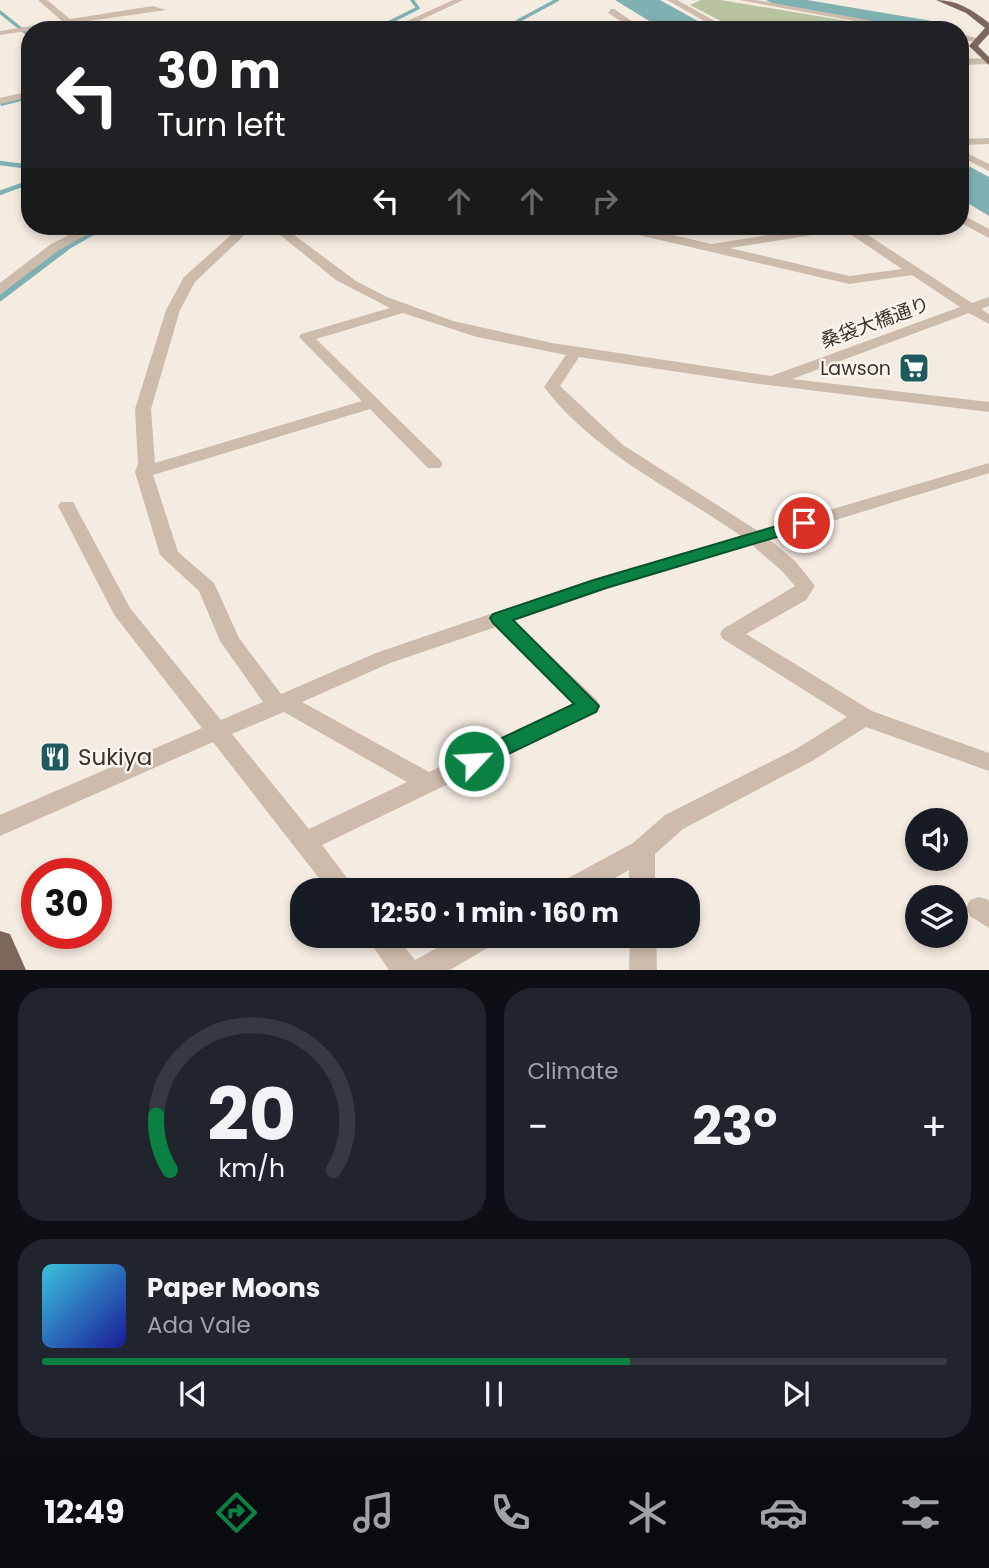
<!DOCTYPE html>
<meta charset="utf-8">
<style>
:root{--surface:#171b24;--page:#20242c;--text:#f1f3f6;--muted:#9ea1a6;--line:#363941;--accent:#0b8043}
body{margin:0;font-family:Poppins,"Noto Sans JP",sans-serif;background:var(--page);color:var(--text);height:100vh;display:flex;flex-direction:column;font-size:26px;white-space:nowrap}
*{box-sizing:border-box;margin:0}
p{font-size:23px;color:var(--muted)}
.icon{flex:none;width:38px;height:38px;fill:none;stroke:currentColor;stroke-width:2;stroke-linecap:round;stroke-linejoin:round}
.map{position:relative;height:970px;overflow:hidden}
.side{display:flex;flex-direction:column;gap:18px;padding:18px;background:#0d0f14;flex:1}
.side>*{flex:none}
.top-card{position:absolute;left:21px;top:21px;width:948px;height:214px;border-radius:28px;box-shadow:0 4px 10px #0003;background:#202124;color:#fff;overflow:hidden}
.fabs{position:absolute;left:905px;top:808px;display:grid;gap:14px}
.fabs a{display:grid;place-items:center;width:63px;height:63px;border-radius:50%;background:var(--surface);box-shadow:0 4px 10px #0003;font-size:35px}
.speed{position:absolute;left:21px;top:858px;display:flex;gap:14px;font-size:35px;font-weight:700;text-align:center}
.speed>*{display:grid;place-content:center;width:91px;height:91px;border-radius:50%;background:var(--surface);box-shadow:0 4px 10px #0003;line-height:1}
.speed .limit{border:10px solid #d22;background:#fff;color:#111}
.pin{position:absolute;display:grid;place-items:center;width:60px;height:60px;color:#fff;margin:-30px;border:4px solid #fff;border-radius:50%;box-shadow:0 2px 7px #0007}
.me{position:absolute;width:77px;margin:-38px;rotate:65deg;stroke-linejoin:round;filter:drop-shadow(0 0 5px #0008)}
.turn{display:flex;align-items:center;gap:24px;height:147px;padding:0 21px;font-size:32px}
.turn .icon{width:91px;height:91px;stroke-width:2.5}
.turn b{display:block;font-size:49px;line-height:60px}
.lanes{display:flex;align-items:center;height:66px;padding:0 21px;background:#0003;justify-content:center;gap:35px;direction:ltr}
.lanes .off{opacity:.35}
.big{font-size:52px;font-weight:700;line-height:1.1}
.side .card{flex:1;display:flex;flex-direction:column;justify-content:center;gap:10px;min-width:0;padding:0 24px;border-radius:28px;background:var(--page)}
.side .dial{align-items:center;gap:0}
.dial svg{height:182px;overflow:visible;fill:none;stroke:var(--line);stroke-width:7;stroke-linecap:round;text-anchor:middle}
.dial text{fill:var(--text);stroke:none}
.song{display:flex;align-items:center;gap:21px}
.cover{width:84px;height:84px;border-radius:10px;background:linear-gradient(135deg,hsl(190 70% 55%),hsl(240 70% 35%))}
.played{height:7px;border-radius:4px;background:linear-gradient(90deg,var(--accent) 65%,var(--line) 65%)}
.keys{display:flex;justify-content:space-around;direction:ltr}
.heat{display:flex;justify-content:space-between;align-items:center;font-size:38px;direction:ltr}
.side .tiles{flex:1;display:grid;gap:18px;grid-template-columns:1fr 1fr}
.card:last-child{grid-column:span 2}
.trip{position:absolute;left:290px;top:878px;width:410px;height:70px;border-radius:28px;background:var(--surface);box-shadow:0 4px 10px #0003;font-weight:700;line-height:70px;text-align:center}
.tabs{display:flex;height:112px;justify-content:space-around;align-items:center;background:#090b0e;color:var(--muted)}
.tabs .icon{width:49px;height:49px}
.tabs .current{color:var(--accent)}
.tabs b{font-size:32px;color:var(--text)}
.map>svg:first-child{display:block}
</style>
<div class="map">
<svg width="989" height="970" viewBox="0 0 989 970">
<rect width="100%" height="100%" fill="#f4ebe1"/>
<path fill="#b8c4a0" d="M701 0H721L902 30H738L690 5Z"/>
<g fill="#7fb0b2">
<path d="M615 0H660L714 30H664Z"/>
<path d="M961 162 989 177V216L961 199Z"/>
</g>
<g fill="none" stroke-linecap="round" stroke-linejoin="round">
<g stroke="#7fb0b2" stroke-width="3.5">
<path d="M0 12 30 36"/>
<path d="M374 30 418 8 412 0"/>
<path d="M510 30 522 25 518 21 557 0"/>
<path d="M2 104 30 97"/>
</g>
<g stroke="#7fb0b2" stroke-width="4.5">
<path d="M0 163 30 167"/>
<path d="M0 193 30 182"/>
<path d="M63 250 105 226"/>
</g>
<path stroke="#7fb0b2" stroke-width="6" d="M0 298 66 248"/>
<path fill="#7fb0b2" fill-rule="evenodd" d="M766 0H807L950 24 960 30H915L775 5Z"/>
<g fill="#cdbbac" fill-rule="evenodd">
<path d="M38 0H47L70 19 153 6 166 10 75 23 72 27 67 25 0 35V31L62 21Z"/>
<path d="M453 0H463L400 30H340L392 28Z"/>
<path d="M667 0H677L731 30H720Z"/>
<path d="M739 0H756L924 30H904Z"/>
<path d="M611 9H614L645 30H635L608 13Z"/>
<path d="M961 34 980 39 976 42 961 40Z"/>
<path d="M988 58V64L961 65V59Z"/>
<path d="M30 91V97L0 104V98Z"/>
<path d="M989 138V144L961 145V139Z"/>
<path d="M961 150 989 164V171L961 157Z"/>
<path d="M961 214 989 229V238L961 223Z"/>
<path d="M87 226H102L59 250 0 294V283L51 244Z"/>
<path d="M241 226H254L195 282 180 310 151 409 155 463 362 401 299 337 301 334 390 308 336 280 269 226H282L356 281 387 297 453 321 552 343 771 376 960 307 912 275 849 284 617 230 611 226H632L712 244 824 226H854L972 303 989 297V306L981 309 989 314V324L969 313 792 379 989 402V412L759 384 579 357 560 386 623 445 758 531 989 463V473L770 540 796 562 815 586 806 600 746 634 872 711 989 753V771L866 727 812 761 683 829 655 854V891H629V870L592 891H555L559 883 633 843 665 815 796 749 847 717 723 639 720 634 723 629 795 586 782 571 752 545 607 589 514 621 597 700 600 706 597 712 322 845 357 891H329L213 742 0 836V815L202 728 115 616 58 506 61 502H73L130 608 221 720 263 702 220 641 199 591 160 555 135 472 138 464 135 409 166 310 184 277ZM844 230 902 269 849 276 730 248ZM403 313 477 337 566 355 544 387C595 454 674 489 741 536L593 579 376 653 281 694 239 638 214 583 178 552 153 475 370 409 428 468H440L443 464 440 460 316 339ZM496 627 573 704 429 772 302 702 390 663ZM284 712 407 782 309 829 232 734Z"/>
<path d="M979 897 989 900V928L970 916 966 908 970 900Z"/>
<path d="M366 936H396L415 960 459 936H498L494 944 450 970H389Z"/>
<path d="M630 936H656L657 970H629Z"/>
</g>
<g fill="#7d675c" fill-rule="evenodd">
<path d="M936 0C957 0 973 10 989 23V34L978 46 989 57V65L969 46 985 28 966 13Z"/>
<path d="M0 931 10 934 26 970H0Z"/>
</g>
</g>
<path fill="#0b8043" stroke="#07532c" stroke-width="2" d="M804 518 810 520V527L606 588 513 620 599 706 596 712 481 767H466L463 761 466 755 574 704 493 623 490 618 493 614 594 580Z"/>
<defs>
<g id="supermarket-square" transform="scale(1.575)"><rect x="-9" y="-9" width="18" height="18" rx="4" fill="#1f5a5e" stroke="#fbf5ee"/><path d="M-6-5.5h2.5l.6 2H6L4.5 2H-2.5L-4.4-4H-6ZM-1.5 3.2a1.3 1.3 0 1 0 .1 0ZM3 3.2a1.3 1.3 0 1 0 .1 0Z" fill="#fff"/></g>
<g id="restaurant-square" transform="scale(1.575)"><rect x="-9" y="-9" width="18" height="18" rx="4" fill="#1f5a5e" stroke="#fbf5ee"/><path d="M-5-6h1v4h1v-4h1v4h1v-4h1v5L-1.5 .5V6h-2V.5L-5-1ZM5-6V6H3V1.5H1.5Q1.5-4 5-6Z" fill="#fff"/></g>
</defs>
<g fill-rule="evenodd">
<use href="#supermarket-square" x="914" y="368"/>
<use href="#restaurant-square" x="55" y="757"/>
</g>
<g text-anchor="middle" stroke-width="5" stroke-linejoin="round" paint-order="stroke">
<g font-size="19" fill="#3b302b" stroke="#fbf5ee">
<text transform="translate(875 322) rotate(-20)" y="7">桑袋大橋通り</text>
</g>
<g font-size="19" fill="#3b302b" stroke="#fbf5ee" text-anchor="end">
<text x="891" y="375">Lawson</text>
</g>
<g font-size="23" fill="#3b302b" stroke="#fbf5ee" text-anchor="start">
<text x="78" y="765">Sukiya</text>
</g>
</g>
</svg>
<div class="fabs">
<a><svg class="icon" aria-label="sound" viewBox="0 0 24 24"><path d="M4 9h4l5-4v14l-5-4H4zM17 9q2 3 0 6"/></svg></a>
<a><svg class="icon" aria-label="layers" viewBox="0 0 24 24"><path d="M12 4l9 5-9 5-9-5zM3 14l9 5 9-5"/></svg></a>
</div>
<div class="speed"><div class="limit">30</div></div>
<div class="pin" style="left:804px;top:523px;background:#d93025"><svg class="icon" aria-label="arrive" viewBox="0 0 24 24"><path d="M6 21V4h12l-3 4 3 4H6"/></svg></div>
<svg class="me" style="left:474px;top:761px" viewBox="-20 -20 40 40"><circle r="17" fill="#0b8043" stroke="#fff" stroke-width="3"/><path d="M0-11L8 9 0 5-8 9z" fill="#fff"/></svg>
<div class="trip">12:50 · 1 min · 160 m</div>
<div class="top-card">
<div class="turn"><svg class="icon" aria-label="left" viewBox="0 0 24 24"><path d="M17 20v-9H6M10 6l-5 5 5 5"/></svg><div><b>30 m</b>Turn left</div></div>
<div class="lanes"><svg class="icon" aria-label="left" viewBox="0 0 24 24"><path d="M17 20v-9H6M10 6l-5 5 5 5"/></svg><svg class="icon off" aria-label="ahead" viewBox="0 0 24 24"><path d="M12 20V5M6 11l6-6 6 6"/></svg><svg class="icon off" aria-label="ahead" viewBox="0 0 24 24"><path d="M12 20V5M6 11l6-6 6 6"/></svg><svg class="icon off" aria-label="right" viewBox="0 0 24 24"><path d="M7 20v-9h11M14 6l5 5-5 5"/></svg></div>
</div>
</div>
<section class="side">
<div class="tiles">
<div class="card dial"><svg viewBox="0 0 100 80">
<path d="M14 69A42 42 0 1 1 86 69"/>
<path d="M14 69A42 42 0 0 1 8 45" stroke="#0b8043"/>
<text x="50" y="56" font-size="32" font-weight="700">20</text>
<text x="50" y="72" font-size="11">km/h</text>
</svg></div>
<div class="card"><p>Climate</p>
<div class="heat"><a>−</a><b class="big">23°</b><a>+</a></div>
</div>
<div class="card">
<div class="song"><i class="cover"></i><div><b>Paper Moons</b><p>Ada Vale</p></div></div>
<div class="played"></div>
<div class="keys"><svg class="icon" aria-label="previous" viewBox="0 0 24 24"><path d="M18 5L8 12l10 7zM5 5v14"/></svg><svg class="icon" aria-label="pause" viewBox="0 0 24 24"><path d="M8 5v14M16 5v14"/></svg><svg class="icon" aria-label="next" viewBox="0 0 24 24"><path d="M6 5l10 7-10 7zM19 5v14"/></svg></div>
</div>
</div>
</section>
<nav class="tabs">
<b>12:49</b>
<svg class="icon current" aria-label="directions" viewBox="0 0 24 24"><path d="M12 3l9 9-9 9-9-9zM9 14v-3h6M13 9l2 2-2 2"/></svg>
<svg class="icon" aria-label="music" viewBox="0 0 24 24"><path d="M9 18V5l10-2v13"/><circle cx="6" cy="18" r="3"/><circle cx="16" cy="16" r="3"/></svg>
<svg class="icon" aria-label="phone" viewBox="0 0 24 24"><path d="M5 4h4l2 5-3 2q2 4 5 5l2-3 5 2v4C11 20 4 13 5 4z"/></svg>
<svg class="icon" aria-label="climate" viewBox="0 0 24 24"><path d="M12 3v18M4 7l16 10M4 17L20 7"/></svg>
<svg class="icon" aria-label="car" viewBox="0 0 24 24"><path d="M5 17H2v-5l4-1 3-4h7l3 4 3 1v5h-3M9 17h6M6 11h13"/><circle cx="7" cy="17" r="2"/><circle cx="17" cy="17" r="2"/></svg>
<svg class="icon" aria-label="filters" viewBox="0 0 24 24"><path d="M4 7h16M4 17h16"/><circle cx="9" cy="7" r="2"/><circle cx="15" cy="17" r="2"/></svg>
</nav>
